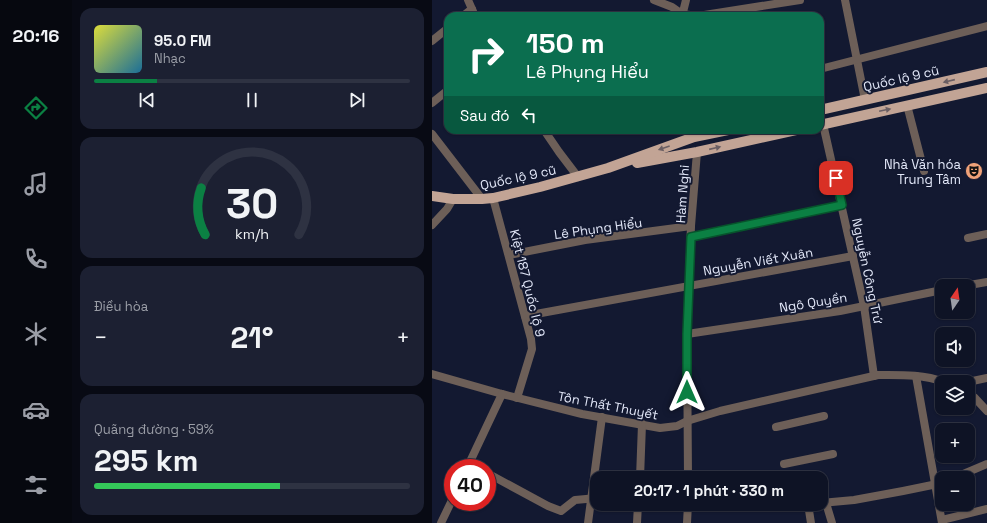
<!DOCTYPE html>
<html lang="vi">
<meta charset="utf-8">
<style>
:root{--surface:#0e1325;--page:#1c2032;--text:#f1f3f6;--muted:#9b9ea7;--line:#2e3242;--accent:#0b8043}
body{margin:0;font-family:"Space Grotesk",sans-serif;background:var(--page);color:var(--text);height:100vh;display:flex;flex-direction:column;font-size:15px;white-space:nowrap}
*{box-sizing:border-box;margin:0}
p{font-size:13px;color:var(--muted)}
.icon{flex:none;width:22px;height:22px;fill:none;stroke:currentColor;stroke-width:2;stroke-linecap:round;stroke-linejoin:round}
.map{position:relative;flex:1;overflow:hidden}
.sheet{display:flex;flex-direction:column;gap:8px;padding:8px;background:#080a14;width:360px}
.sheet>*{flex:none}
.guide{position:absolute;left:12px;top:12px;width:380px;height:122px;border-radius:12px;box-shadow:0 1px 3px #0004,0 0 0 1px var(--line);background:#0b6e4f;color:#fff;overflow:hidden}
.needle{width:26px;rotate:13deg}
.controls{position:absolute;left:503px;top:279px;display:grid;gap:8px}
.controls a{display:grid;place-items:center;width:40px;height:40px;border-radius:8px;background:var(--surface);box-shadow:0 1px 3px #0004,0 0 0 1px var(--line);font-size:20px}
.speed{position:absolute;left:12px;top:459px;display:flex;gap:8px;font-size:20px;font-weight:700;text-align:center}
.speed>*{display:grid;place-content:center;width:52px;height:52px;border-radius:50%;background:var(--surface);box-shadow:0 1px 3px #0004,0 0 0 1px var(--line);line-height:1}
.speed .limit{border:6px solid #d22;background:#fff;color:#111}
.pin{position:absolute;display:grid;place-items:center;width:34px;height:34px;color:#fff;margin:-17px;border-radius:8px;box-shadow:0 2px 6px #0006}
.me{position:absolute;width:44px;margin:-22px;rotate:0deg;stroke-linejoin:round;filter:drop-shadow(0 0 3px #0008)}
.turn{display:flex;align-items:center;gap:14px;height:84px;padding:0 16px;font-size:18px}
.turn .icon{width:52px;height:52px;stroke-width:2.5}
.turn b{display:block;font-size:28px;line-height:34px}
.then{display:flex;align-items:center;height:38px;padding:0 16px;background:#0003;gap:8px;font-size:15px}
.big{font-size:30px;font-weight:700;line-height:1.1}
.sheet .widget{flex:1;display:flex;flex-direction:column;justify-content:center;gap:6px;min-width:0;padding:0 14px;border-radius:12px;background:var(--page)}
.sheet .dial{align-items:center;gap:0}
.dial svg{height:104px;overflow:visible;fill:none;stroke:var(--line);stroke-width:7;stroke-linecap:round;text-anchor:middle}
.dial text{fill:var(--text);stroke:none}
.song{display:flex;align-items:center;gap:12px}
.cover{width:48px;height:48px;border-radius:6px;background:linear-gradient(135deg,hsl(60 70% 55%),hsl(200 70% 35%))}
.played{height:4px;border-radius:2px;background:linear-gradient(90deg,var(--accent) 20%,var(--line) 20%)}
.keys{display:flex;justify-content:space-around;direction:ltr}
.heat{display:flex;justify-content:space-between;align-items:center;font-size:22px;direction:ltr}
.charge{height:6px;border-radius:3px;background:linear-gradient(90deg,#34c759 59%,var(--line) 0)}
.trip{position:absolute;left:158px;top:471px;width:238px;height:40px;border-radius:12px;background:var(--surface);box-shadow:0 1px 3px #0004,0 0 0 1px var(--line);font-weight:700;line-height:40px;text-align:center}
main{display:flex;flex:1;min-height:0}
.tabs{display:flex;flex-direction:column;width:72px;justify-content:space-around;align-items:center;background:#06080f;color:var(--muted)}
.tabs .icon{width:28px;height:28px}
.tabs .active{color:var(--accent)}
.tabs b{font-size:18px;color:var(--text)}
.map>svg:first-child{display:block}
</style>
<main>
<nav class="tabs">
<b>20:16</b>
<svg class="icon active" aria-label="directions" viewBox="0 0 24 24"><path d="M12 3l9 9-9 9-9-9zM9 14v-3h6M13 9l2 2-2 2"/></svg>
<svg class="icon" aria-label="music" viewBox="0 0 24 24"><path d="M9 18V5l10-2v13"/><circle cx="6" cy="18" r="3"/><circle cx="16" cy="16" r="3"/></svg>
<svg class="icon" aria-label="phone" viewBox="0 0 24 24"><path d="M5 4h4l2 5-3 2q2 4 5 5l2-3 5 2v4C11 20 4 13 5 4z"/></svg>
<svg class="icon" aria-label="climate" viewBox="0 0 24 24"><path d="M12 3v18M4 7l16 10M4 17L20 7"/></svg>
<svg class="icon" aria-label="car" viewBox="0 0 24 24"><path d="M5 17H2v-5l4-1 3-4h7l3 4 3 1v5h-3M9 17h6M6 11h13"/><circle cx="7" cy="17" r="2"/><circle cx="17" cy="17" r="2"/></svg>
<svg class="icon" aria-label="filters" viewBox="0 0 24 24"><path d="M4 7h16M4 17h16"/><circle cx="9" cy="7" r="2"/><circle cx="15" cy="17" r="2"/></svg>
</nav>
<section class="sheet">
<div class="widget">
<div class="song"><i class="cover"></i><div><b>95.0 FM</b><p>Nhạc</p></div></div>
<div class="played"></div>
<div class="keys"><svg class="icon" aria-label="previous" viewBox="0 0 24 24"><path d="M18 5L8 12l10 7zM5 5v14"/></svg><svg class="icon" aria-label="pause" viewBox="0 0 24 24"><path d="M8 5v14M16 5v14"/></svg><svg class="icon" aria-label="next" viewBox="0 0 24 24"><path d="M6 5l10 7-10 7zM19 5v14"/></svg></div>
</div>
<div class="widget dial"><svg viewBox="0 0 100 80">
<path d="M14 69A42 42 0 1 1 86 69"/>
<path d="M14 69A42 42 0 0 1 11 33" stroke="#0b8043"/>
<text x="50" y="56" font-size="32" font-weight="700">30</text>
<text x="50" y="72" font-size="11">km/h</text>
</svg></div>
<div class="widget"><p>Điều hòa</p>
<div class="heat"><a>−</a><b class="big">21°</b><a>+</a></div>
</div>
<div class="widget"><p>Quãng đường · 59%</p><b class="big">295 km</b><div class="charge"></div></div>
</section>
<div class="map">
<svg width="555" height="523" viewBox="0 0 555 523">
<rect width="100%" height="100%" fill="#131931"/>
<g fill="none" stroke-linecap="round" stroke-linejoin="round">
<g stroke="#6d5f58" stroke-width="8">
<path d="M36 0 43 16"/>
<path d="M222 0 240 7 250 14 266 16 368 0"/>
<path d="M413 0 433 100"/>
<path d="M31 16 40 9"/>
<path d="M250 16 254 0"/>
<path d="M0 41 16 28"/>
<path d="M388 69 555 26"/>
<path d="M0 103 16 90"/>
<path d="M475 105 492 171"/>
<path d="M391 124 432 306 442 376"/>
<path d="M112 130 127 152 146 177"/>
<path d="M0 134 50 199"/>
<path d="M61 198 99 339 100 349 85 398"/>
<path d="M0 225 15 209 21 199"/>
<path d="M259 237 410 205"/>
<path d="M536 238 555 234"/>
<path d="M77 255 153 240 259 226"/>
<path d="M532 286 555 282"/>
<path d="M93 316 421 256"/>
<path d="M255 334 408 311 510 290"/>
<path d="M0 374 70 394 150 414 228 428 245 426 255 421 288 411 446 375C468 375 491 374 512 382"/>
<path d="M484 376 510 523"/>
<path d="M536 382 555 378"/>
<path d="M536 394 542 397 555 411"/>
<path d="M344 427 392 416"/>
<path d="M37 464 46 468"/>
<path d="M352 464 401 454"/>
<path d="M35 468 70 394"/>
<path d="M55 473 116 506 129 511 143 500 165 498"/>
<path d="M208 478 210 424"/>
<path d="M256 478 255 334 259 226 265 152"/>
<path d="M522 478 555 464"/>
<path d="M389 503 422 500 471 491 510 483"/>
<path d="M394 503 400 523"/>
<path d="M239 504 256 506 373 504"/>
<path d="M376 504 379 523"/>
<path d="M510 520 555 509"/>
<path d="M9 523 21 498"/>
<path d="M156 523 170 417"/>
<path d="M205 523 206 504"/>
<path d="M255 523 256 504"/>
</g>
<g stroke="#c2a495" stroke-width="10">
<path d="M388 110 555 72"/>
<path d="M388 125 555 88"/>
<path d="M205 163 265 152 364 130"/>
<path d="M0 196 21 199H50L61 198 108 187 176 168 262 137 296 130"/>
</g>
</g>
<defs><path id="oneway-solid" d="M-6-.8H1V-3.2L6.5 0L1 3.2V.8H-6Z"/></defs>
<g fill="#6a5e63">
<use href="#oneway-solid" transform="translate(517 81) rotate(167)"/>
<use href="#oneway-solid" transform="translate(453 110) rotate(-12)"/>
<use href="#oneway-solid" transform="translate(232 148) rotate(161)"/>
<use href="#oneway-solid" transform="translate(283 148) rotate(-13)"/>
</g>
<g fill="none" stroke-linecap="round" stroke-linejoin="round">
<g stroke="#07532c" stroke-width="10">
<path id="route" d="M255 392V334L259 237 410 205 404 178"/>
</g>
<use href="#route" stroke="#0b8043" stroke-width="7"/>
</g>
<defs>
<g id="theatre-disc" transform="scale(0.9)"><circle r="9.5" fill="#f0a279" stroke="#131931"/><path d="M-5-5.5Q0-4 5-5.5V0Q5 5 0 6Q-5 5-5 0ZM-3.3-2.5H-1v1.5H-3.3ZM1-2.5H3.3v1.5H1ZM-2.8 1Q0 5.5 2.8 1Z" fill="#111"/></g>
</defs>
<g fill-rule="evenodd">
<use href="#theatre-disc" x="542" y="171"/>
</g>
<g text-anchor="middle" stroke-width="4" stroke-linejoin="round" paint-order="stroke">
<g font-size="13" fill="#e3e8f9" stroke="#131931">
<text transform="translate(469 78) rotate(-13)" y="5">Quốc lộ 9 cũ</text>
<text transform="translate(86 177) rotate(-12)" y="5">Quốc lộ 9 cũ</text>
<text transform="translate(250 194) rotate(-86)" y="5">Hàm Nghi</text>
<text transform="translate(166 228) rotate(-8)" y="5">Lê Phụng Hiểu</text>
<text transform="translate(326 261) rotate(-10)" y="5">Nguyễn Viết Xuân</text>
<text transform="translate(436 271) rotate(78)" y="5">Nguyễn Công Trứ</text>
<text transform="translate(96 283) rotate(76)" y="5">Kiệt 187 Quốc lộ 9</text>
<text transform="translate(381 302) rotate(-9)" y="5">Ngô Quyền</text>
<text transform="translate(176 405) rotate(11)" y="5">Tôn Thất Thuyết</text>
</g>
<g font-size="13" fill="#e3e8f9" stroke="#131931" text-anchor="end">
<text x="529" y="169">Nhà Văn hóa<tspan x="529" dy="15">Trung Tâm</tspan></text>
</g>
</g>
</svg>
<div class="controls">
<a><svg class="needle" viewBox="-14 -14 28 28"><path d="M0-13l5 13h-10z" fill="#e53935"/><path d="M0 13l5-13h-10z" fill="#9b9ea7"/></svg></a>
<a><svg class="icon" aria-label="sound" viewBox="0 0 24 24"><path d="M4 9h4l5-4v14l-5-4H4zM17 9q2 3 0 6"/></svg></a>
<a><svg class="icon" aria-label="layers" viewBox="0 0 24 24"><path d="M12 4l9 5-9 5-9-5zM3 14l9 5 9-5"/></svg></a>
<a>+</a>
<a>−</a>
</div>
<div class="speed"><div class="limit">40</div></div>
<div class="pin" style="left:404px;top:178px;background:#d93025"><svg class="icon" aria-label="arrive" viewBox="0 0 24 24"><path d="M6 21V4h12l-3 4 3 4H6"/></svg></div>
<svg class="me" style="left:255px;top:392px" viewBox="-20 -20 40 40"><path d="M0-17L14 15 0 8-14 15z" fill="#0b8043" stroke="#fff" stroke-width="4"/></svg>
<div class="trip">20:17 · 1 phút · 330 m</div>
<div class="guide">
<div class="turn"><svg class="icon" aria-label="right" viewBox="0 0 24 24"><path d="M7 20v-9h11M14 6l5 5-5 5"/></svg><div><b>150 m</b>Lê Phụng Hiểu</div></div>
<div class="then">Sau đó<svg class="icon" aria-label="left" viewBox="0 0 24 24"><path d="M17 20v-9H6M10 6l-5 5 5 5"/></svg></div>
</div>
</div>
</main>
